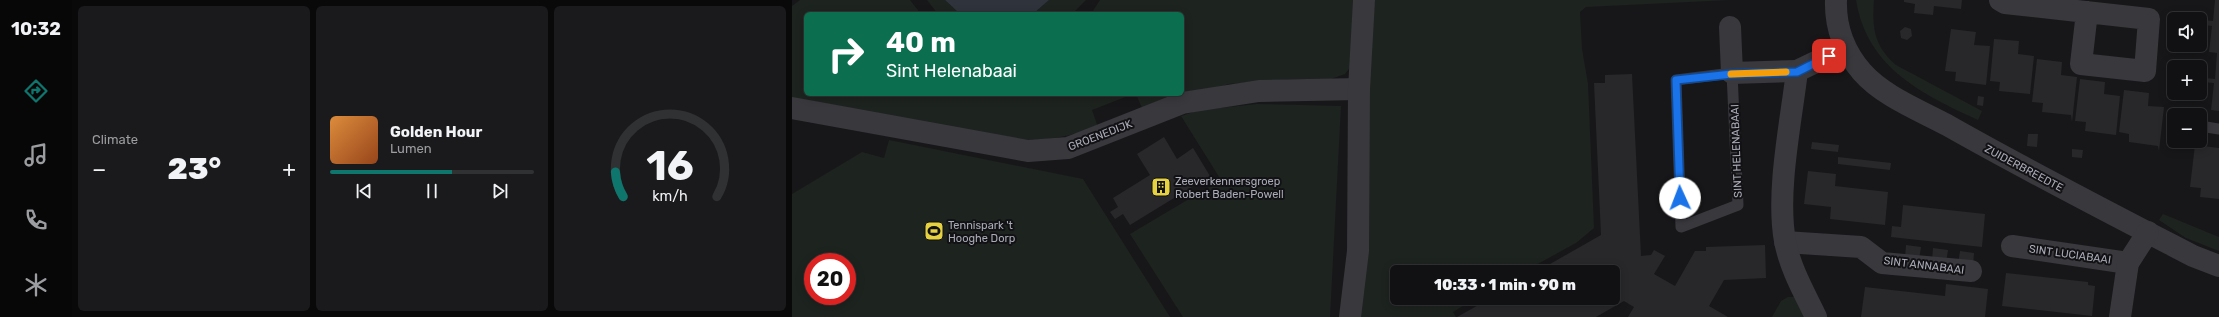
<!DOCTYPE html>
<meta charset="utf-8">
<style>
:root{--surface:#111113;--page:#1a1a1c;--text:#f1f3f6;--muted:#9c9da0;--line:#303133;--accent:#0f766e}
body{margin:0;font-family:Rubik,sans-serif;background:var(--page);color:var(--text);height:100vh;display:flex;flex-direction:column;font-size:15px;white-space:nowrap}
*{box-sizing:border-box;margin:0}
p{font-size:13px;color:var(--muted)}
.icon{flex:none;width:22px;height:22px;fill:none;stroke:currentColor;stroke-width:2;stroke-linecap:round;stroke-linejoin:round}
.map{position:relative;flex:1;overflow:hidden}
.panel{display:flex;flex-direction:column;gap:6px;padding:6px;background:#09090a;width:720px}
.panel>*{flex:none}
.hud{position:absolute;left:12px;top:12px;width:380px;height:84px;border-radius:6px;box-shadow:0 2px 10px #0003,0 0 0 1px var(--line);background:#0b6e4f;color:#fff;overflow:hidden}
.tools{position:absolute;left:1375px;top:12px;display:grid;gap:8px}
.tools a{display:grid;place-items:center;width:40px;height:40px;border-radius:6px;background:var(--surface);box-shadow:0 2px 10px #0003,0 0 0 1px var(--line);font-size:20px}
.speed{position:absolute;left:12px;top:253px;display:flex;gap:8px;font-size:20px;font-weight:700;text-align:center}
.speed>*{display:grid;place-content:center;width:52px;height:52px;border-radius:50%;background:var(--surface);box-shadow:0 2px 10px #0003,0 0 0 1px var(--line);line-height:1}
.speed .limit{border:6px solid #d22;background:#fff;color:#111}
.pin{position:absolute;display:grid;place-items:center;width:34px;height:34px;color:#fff;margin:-17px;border-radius:8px;box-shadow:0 2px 6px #0006}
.me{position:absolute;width:44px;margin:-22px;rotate:358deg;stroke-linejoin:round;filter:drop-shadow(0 0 3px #0008)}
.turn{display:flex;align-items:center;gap:14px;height:84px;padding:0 16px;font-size:18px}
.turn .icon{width:52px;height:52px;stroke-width:2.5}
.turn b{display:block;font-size:28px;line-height:34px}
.big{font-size:30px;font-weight:800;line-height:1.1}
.panel .tile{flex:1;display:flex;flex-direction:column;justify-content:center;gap:6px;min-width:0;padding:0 14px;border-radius:6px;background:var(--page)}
.panel .dial{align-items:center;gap:0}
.dial svg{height:104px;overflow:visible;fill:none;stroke:var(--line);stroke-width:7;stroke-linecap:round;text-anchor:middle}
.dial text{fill:var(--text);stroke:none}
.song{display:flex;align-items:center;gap:12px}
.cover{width:48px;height:48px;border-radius:6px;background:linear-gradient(135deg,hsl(30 70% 55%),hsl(20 70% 35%))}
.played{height:4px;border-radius:2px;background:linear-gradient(90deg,var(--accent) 60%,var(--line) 60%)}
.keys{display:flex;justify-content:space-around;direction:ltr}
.heat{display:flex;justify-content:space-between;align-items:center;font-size:22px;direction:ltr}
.panel .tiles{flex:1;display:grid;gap:6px;grid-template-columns:repeat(3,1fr)}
.trip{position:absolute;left:598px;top:265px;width:230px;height:40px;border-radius:6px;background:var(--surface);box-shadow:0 2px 10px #0003,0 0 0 1px var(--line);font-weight:800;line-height:40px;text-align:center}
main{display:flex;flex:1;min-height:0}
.tab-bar{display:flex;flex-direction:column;width:72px;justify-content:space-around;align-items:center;background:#070708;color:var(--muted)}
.tab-bar .icon{width:28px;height:28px}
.tab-bar .on{color:var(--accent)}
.tab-bar b{font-size:18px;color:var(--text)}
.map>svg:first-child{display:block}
</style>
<main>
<nav class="tab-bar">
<b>10:32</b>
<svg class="icon on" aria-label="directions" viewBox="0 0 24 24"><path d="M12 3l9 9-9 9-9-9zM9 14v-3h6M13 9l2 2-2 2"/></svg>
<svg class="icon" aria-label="music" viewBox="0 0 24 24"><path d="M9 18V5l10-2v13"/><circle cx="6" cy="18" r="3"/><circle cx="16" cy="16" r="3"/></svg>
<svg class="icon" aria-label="phone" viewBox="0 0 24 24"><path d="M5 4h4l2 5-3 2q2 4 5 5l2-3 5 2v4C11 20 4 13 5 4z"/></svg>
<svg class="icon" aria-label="climate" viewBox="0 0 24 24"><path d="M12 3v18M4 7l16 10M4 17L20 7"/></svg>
</nav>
<section class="panel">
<div class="tiles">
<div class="tile"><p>Climate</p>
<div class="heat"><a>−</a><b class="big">23°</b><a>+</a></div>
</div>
<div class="tile">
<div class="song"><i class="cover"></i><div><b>Golden Hour</b><p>Lumen</p></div></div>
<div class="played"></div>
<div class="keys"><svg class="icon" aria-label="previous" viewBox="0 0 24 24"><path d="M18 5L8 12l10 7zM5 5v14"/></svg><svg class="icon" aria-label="pause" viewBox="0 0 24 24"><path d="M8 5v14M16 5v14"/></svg><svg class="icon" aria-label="next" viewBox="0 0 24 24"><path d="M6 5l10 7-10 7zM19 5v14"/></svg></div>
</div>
<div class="tile dial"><svg viewBox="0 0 100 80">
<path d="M14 69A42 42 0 1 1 86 69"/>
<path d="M14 69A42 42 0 0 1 8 50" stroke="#0f766e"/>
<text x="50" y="56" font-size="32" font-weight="700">16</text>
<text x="50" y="72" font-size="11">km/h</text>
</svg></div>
</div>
</section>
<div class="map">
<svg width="1427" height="317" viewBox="0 0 1427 317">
<rect width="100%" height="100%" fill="#171719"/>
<g fill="#1d231f" fill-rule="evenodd">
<path d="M8 0H118L129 14H14V94H341L300 110 306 127C268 139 253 141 214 139L0 99V6Z"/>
<path d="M135 0H153L168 14H146Z"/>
<path d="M257 0H294L280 14H241Z"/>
<path d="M308 0H561L560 65 553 74 539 79H498L437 84 350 108 344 94H390V14H299Z"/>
<path d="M578 0H938L794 7 788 12 790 49 796 84 802 228 784 243 731 272H605V298H684L661 312 664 317H559Z"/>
<path d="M1064 0H1082C1080 28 1082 46 1104 65L1190 111 1186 120C1130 94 1075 68 1064 0Z"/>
<path d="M465 104 549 106 538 317H391L338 234 429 180 389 116 408 110Z"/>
<path d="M97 140 291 179 378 317H0V194L70 152 92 158ZM21 262H55V296H21Z"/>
<path d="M1371 214 1427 237V251L1394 238 1367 220Z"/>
<path d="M996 297H1006L1016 317H980L989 301Z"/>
</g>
<path fill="#2e333c" d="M153 0H257L241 14H168Z"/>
<g fill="#28272a">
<path d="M1112 0H1170L1169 9 1142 6 1141 15 1122 13 1123 4 1112 2Z"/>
<path d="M1423 0H1427V111L1419 110 1422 83 1412 82 1413 78 1423 79 1425 53 1417 52 1420 26 1411 25V20L1421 21Z"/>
<path d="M1113 27 1119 29 1120 36 1115 40 1109 38 1108 31Z"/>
<path d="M1159 29 1184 32 1182 45 1198 46 1194 85 1163 81 1164 72 1153 71Z"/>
<path d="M1202 39 1227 41 1226 54 1242 56 1238 94 1207 91 1208 82 1198 81Z"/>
<path d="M1245 59 1270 62 1269 75 1285 77 1280 122 1279 115 1250 112 1251 103 1240 102Z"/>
<path d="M840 74 849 256 859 255 862 250 873 256 862 274 883 286 903 251H914V247L973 245 974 278 932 280 917 306 936 317H836L842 307 832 301 804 317H665L699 298H821V272H744L809 235 802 83H813V75Z"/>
<path d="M1288 79 1313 82 1312 94 1328 96 1324 135 1293 131 1294 122 1283 121Z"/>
<path d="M1332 90 1357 93 1356 106 1372 107 1367 151 1366 146 1337 142V134L1327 132Z"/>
<path d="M1186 96 1192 97 1191 106 1185 105Z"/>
<path d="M1236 134H1246L1245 147 1235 146Z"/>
<path d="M372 137 385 159 401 148 418 176 338 225 331 214 323 219 318 212 326 207 321 198 358 175 345 154Z"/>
<path d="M1020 142 1047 145 1046 152 1019 149Z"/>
<path d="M1403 145 1427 148V199L1408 197 1409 188 1398 187Z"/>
<path d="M1280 149 1291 150 1290 158 1280 157Z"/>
<path d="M1046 157 1099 163 1098 170 1046 164Z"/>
<path d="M1016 171 1044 174 1043 186 1096 192 1093 225 1038 219 1039 207 1012 204Z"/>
<path d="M1111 205 1193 214 1190 247 1099 237 1100 226 1109 227Z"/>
<path d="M1114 245 1129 247 1127 260 1113 258Z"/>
<path d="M1141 248 1156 250 1154 263 1140 261Z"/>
<path d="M1168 251 1182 253 1181 266 1166 264Z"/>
<path d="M1214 273 1296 282V285L1303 286 1300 316 1210 306Z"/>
<path d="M1154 284 1196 289 1193 317H1069L1073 287 1153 296Z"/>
</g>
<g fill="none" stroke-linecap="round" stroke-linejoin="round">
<g stroke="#38383d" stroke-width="11">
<path d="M940 73 946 205 889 227 884 80Z"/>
<path d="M1408 126 1427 129"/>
</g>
<g stroke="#38383d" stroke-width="22">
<path d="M1044 0C1043 28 1052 51 1070 72 1091 96 1127 110 1155 125 1236 171 1318 213 1401 256L1427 266"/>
<path d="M1208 0 1213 3 1357 19 1353 71 1289 64 1295 12"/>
<path d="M938 27 940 73 1005 71"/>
<path d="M0 108 236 151 276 148 390 103 467 91 567 89"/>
<path d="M993 242 1069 247 1090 263 1179 271"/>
<path d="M1220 246 1336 263"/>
<path d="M558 317 566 251 567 89 572 0"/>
<path d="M1024 317C1012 292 998 268 993 241 984 192 999 122 1005 71L1053 48"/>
<path d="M1328 317 1336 263 1356 232"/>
</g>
</g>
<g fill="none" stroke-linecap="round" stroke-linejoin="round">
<g stroke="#114b97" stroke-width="10">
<path id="route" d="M888 198 884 80 940 74 1005 72 1037 56"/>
</g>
<use href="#route" stroke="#1a73e8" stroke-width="7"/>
<path stroke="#f59e0b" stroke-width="7" d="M939 74 994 72"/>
</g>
<defs>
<g id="building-square" transform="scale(1)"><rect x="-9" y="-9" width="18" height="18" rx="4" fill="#e6d141" stroke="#121214"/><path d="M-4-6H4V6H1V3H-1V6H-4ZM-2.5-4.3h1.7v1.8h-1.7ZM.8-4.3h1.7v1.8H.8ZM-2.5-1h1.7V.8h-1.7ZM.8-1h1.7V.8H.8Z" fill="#111"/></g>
<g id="stadium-square" transform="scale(1)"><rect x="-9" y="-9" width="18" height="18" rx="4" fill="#e6d141" stroke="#121214"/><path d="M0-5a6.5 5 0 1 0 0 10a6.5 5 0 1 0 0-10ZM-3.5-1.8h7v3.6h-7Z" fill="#111"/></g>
</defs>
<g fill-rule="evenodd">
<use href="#building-square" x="369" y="187"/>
<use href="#stadium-square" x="142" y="231"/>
</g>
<g text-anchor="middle" stroke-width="4" stroke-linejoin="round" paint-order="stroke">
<g font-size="11" fill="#aaabb8" stroke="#121214">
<text transform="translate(308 135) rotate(-21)" y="4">GROENEDIJK</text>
<text transform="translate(944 151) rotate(-92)" y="4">SINT HELENABAAI</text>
<text transform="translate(1232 168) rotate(28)" y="4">ZUIDERBREEDTE</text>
<text transform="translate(1278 254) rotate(8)" y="4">SINT LUCIABAAI</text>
<text transform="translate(1132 265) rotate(7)" y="4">SINT ANNABAAI</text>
</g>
<g font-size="11" fill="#aaabb8" stroke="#121214" text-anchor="start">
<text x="383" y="185">Zeeverkennersgroep<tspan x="383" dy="13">Robert Baden-Powell</tspan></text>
<text x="156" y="229">Tennispark 't<tspan x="156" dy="13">Hooghe Dorp</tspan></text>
</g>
</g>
</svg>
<div class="tools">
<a><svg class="icon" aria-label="sound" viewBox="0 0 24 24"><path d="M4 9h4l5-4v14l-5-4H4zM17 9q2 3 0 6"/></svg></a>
<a>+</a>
<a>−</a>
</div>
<div class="speed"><div class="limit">20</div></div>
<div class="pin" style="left:1037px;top:56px;background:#d93025"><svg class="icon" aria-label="arrive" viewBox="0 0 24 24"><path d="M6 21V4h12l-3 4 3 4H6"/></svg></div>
<svg class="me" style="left:888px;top:198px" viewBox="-20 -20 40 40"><circle r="19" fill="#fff"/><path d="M0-13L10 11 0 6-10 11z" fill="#1a73e8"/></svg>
<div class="trip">10:33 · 1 min · 90 m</div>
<div class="hud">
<div class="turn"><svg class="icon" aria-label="right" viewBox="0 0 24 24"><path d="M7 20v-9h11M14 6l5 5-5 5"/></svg><div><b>40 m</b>Sint Helenabaai</div></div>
</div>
</div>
</main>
